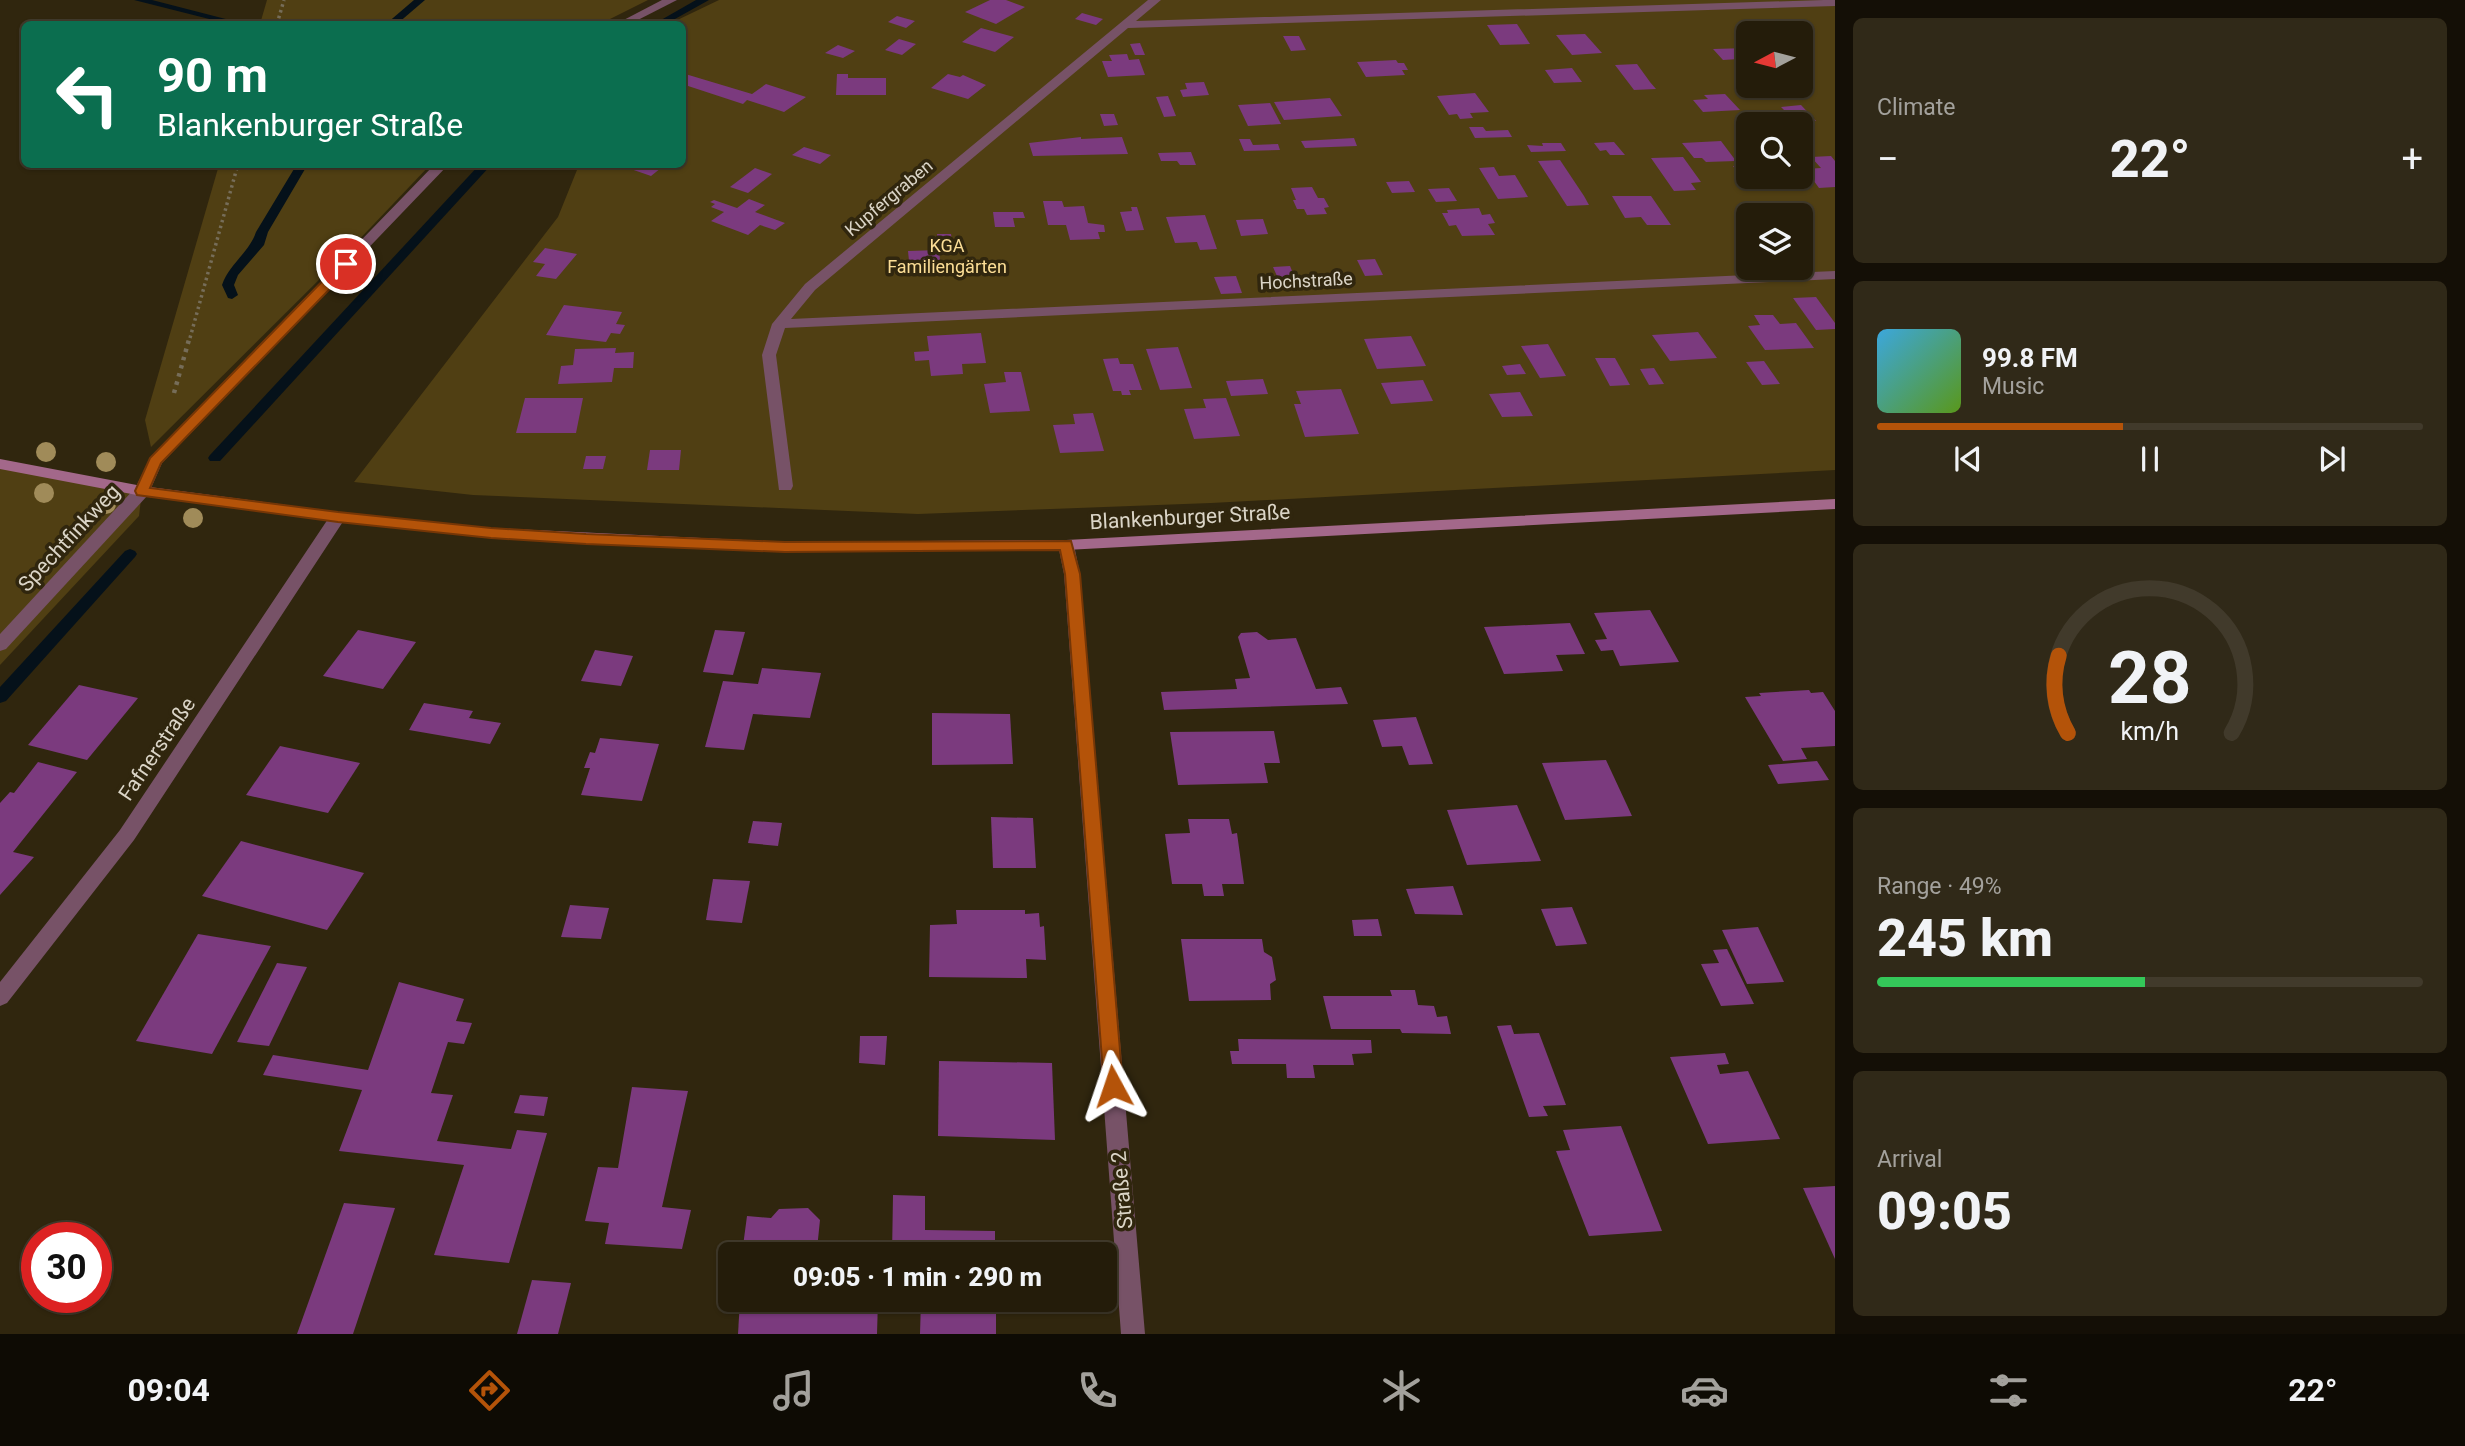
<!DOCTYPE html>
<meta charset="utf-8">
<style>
:root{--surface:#241c0a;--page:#302918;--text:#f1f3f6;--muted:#a3a19c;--line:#413a2b;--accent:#b45309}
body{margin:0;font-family:Roboto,sans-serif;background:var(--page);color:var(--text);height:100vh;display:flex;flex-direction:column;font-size:26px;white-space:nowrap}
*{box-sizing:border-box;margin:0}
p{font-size:23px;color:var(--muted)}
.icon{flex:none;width:38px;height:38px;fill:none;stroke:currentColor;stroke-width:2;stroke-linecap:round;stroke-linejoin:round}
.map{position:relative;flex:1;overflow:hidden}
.drawer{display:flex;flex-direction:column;gap:18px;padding:18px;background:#140f06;width:630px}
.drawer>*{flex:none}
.top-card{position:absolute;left:21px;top:21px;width:665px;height:147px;border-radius:10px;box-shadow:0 2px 5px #0004,0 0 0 2px var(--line);background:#0b6e4f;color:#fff;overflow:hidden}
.needle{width:46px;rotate:263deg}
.buttons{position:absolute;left:1736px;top:21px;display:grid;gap:14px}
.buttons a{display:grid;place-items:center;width:77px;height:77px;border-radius:10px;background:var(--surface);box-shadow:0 2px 5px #0004,0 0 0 2px var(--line);font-size:35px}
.speed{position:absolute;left:21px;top:1222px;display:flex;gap:14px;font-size:35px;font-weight:700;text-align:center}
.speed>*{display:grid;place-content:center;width:91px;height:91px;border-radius:50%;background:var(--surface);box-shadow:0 2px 5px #0004,0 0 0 2px var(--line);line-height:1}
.speed .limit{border:10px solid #d22;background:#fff;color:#111}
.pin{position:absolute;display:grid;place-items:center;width:60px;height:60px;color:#fff;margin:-30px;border:4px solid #fff;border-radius:50%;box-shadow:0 2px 7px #0007}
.me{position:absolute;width:77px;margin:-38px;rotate:355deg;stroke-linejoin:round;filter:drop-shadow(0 0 5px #0008)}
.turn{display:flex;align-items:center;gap:24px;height:147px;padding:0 21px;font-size:32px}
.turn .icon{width:91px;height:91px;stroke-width:2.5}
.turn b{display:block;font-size:49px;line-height:60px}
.big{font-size:52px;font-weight:800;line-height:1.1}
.drawer .tile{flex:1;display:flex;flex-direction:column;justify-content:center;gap:10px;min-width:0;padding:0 24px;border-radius:10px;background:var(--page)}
.drawer .dial{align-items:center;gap:0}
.dial svg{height:182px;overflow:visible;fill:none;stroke:var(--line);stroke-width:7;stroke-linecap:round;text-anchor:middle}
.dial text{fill:var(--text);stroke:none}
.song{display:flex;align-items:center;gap:21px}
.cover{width:84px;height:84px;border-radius:10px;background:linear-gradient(135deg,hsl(200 70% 55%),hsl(90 70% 35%))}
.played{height:7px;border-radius:4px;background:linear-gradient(90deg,var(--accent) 45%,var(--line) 45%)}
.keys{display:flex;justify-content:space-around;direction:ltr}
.heat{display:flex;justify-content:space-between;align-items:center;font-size:38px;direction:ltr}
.charge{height:10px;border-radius:5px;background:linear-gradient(90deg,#34c759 49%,var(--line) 0)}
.trip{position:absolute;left:718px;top:1242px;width:399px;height:70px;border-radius:10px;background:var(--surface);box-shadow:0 2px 5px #0004,0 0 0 2px var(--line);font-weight:800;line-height:70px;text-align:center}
.tab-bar{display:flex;height:112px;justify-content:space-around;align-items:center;background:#0e0b04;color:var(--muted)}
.tab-bar .icon{width:49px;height:49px}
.tab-bar .on{color:var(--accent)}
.tab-bar b{font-size:32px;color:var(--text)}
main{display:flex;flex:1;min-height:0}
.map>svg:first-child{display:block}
</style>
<main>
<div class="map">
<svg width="1835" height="1334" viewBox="0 0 1835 1334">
<rect width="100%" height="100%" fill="#30260e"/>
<g fill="#503f13" fill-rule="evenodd">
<path d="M267 0H648L600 24H260Z"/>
<path d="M719 0H1835V470L1211 503 918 514 473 495 354 482 558 217 579 165 682 164V24H669ZM1748 33H1801V86H1748ZM1748 124H1801V177H1748ZM1748 215H1801V268H1748Z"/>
<path d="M219 165H430L353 246 151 447 145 420Z"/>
<path d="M0 464 142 491 139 516 0 665Z"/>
</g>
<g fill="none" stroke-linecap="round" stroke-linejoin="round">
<g fill="#05111a" fill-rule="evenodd">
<path d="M134 0H152L245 24H229Z"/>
<path d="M414 0H425L397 24H386Z"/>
<path d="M696 0H709L666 24H654Z"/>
<path d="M297 164H308L268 232 264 245 238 275 234 285 238 295 232 299 228 298 222 285C229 264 249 253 256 232Z"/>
<path d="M480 164H492L220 461H210L208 458 210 455Z"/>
<path d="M130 549 135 551 137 554 135 557 6 701 0 703V687L125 551Z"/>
</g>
</g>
<g fill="#7b3a7e">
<path d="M990 0H1006L1025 7 996 24 965 12Z"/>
<path d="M1082 13 1103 19 1096 25 1075 19Z"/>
<path d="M897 16 915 21 906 28 888 22Z"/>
<path d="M1517 24 1530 44 1500 45 1487 25Z"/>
<path d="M981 28 1014 37 995 52 962 42Z"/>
<path d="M1764 28H1805L1815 40H1801V33H1768Z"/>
<path d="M1585 34 1602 53 1572 55 1556 35Z"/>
<path d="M1283 36H1299L1306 50 1291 51Z"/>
<path d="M899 39 916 44 902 55 885 50Z"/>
<path d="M1140 43 1145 55H1135L1130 44Z"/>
<path d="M838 45 855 51 843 58 825 53Z"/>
<path d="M1748 48V69L1739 59 1723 60 1713 49Z"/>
<path d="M1127 54 1129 60 1139 59 1145 75 1108 77 1102 61H1112L1109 55Z"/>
<path d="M1396 60 1398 63H1404L1408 70H1402L1405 75 1366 77 1357 62Z"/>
<path d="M1637 64 1650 82 1656 89 1634 90 1615 65Z"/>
<path d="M1572 68 1582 82 1554 83 1545 70Z"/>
<path d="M682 73 752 94 766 84 806 97 784 112 747 100 743 104 682 84Z"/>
<path d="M837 74H848V78H886V95H836Z"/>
<path d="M948 74 960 77 963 75 986 85 968 99 931 88Z"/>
<path d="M1204 82 1209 95 1183 97 1180 90 1187 89 1185 83Z"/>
<path d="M1475 93 1489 112 1470 113 1473 118 1460 119 1457 114 1449 115 1437 96Z"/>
<path d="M1725 94 1740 110 1703 112 1693 100 1708 99 1704 95Z"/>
<path d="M1168 96 1176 116 1164 117 1156 97Z"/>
<path d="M1330 98 1342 116 1284 120 1274 102Z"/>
<path d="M1270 103 1281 124 1248 126 1238 105Z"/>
<path d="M1801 105 1816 121 1796 122 1781 107Z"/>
<path d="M1100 114H1114L1118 125 1104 126Z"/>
<path d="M1469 127H1483L1486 131 1508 130 1512 137 1475 138Z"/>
<path d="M1081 137V139L1122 137 1128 154 1033 156 1029 143Z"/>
<path d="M1354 138 1357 146 1305 148 1301 141Z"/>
<path d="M1239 139H1250L1253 145 1278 144 1280 150 1244 151Z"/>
<path d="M1721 141 1736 161 1706 162 1702 158H1694L1682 143Z"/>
<path d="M1614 142 1625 155H1610L1606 150 1600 151 1594 143Z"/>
<path d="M1542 143H1561L1566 151 1531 152 1527 145 1543 146Z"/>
<path d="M804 147 824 153 831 155 820 164 792 155Z"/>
<path d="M1191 152 1196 165H1180L1177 161H1161L1158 153Z"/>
<path d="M1831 156 1835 161V187L1819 188 1811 177 1801 178V164L1804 169 1821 168 1811 157Z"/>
<path d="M1683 157 1701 182 1691 183 1696 190 1674 191 1651 158Z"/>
<path d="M1560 160 1584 196 1589 205 1567 206 1538 161Z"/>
<path d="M628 164H666L651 176 625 167Z"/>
<path d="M1746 165 1748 177H1755L1762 187 1749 188 1733 166Z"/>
<path d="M1494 167 1499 176 1515 175 1528 197 1498 199 1479 168Z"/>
<path d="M755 168 772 174 748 193 730 187Z"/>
<path d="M1409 181 1415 192 1392 193 1386 182Z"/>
<path d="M1312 187 1318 198H1324L1329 207 1324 208 1327 214 1307 215 1304 209H1297L1293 200H1296L1291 188Z"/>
<path d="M1449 188 1457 201 1436 202 1428 189Z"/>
<path d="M1612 196H1651L1671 225H1647L1641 217 1625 218Z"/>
<path d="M749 199 765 205 755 212 785 223 775 230 760 225 748 235 711 221 724 212 711 207 715 204 710 202 714 200 737 208Z"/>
<path d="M1043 201H1062L1064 207 1084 206 1088 223 1104 225 1105 232H1098L1100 239 1070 240 1066 225H1048Z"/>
<path d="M1131 207H1137L1144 230 1126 231 1120 212 1132 211Z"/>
<path d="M1479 208 1482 215 1490 214 1495 223 1488 224 1495 235 1462 236 1456 225 1449 226 1442 213H1448L1447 210Z"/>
<path d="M993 212H1023L1025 218H1013L1015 227H995Z"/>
<path d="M1205 215 1217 249 1200 250 1197 242 1175 243 1166 217Z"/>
<path d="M1263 219 1268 234 1241 236 1236 220Z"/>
<path d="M937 234H951L953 249 939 250Z"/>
<path d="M545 248 577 254 556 279 536 276 545 264 533 262Z"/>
<path d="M939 250 940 260 909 261 908 251Z"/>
<path d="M1375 259 1383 275 1365 276 1357 260Z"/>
<path d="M1290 266 1297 283H1280L1273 267Z"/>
<path d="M1236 276 1242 293 1221 294 1214 277Z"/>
<path d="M1816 297 1835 323V329L1816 330 1793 298Z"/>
<path d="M564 305 622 312 616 324 625 325 620 334 611 333 606 342 546 335Z"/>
<path d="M1754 315H1773L1780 324 1796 323 1814 348 1765 350 1748 326 1760 325Z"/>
<path d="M1698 332 1717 358 1670 361 1652 335Z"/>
<path d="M981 333 986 363 962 364 963 374 931 376 929 360 915 361 914 352 929 351 927 336Z"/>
<path d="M1411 336 1426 366 1377 369 1364 339Z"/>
<path d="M1548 344 1566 376 1540 378 1521 346Z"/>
<path d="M1178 347 1192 388 1160 390 1146 349Z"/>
<path d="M616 348 615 353 634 352 633 368H614L612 382 558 384 561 366 573 365 575 349Z"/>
<path d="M1118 358 1120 364H1133L1142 390H1129L1131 395H1122L1121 391H1113L1103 359Z"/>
<path d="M1595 358H1615L1630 385 1610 386Z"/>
<path d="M1764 361 1780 384 1762 385 1746 362Z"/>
<path d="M1520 364 1526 374 1507 375 1502 366Z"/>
<path d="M1654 368 1664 384 1649 385 1640 369Z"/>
<path d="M1004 372H1021L1030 411 990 413 984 384 1006 382Z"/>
<path d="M1263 379 1268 394 1231 396 1226 381Z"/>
<path d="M1423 380 1433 401 1391 404 1381 383Z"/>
<path d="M1341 389 1359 434 1305 437 1294 404H1301L1296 391Z"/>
<path d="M1520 392 1533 416 1502 417 1489 394Z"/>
<path d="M525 398H583L576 433H516Z"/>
<path d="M1226 398 1240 436 1194 439 1184 409 1206 408 1203 399Z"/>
<path d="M1093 413 1104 451 1060 453 1053 425 1075 424 1073 414Z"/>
<path d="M650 450H681L679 470H647Z"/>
<path d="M586 456H606L603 469H583Z"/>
<path d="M1650 610 1679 662 1620 666 1613 650 1601 651 1595 640 1607 639 1594 613Z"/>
<path d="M1570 623 1585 654 1556 655 1563 671 1504 674 1484 627Z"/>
<path d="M358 630 416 642 383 689 323 676Z"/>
<path d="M715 630 745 632 733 675 703 672Z"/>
<path d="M1257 632 1268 640 1296 638 1316 689 1341 687 1348 704 1164 710 1161 692 1237 689 1235 679 1250 678 1238 637 1241 633Z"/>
<path d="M595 650 633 656 621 686 581 681Z"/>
<path d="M762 668 821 673 810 718 753 714 744 750 705 747 723 681 758 684Z"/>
<path d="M79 685 138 698 87 760 28 745Z"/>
<path d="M1809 690 1811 693 1823 692 1835 711V746L1801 748 1807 759 1783 761 1745 697 1761 696 1759 693Z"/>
<path d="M424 703 473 711 469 718 501 723 490 744 409 730Z"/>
<path d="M932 713 1010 714 1013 764 932 765Z"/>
<path d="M1416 717 1433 764 1409 765 1402 746 1382 747 1373 720Z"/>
<path d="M1274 731 1280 763H1264L1268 783 1178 785 1170 732Z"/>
<path d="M600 738 659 744 642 801 581 795 590 768H584L590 752 595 753Z"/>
<path d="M280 746 360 763 328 813 246 795Z"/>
<path d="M1606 760 1632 816 1565 820 1542 763Z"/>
<path d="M1817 761 1829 780 1778 784 1768 765Z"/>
<path d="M38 762 77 772 13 852 34 857 0 895V803L10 792 14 793Z"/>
<path d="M1517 805 1541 861 1467 865 1447 810Z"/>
<path d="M991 817 1033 818 1036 868H993Z"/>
<path d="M1188 819H1229L1232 834 1237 833 1244 884H1222L1224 896H1204L1202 884H1172L1165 834 1190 833Z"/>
<path d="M753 821 782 823 778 846 748 843Z"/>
<path d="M241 841 364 873 327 930 202 896Z"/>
<path d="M713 879 750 881 742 923 706 920Z"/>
<path d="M1453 886 1463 915 1415 914 1406 889Z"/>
<path d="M570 905 609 908 601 939 561 937Z"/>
<path d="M1572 907 1587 944 1556 946 1541 909Z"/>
<path d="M956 910H1025V914L1039 913 1040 927 1044 926 1046 960 1026 959 1027 978 929 977 930 925 957 924Z"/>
<path d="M1378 919 1382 936H1354L1352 920Z"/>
<path d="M1758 927 1784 982 1747 984 1722 930Z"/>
<path d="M198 934 271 946 212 1054 136 1041Z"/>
<path d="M1181 939H1262L1264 952 1272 957 1276 980 1270 984 1271 1000 1189 1001Z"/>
<path d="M1727 949 1754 1004 1721 1006 1701 964 1719 963 1713 950Z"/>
<path d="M277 963 307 967 269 1046 237 1042Z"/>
<path d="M399 982 464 999 456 1021 472 1023 464 1044 448 1042 431 1093 453 1095 437 1141 511 1149 517 1130 547 1133 509 1263 434 1255 464 1165 339 1151 362 1090 263 1075 273 1055 368 1070Z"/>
<path d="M1390 990H1415L1418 1005 1434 1006 1437 1017 1447 1016 1451 1034 1402 1033 1400 1029H1331L1323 996H1392Z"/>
<path d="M1511 1025 1514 1034 1539 1033 1566 1105 1543 1106 1548 1116 1529 1117 1497 1026Z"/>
<path d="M860 1036H887L885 1065 859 1063Z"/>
<path d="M1238 1039 1371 1040 1372 1053 1352 1054 1354 1065H1313L1315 1078H1287L1286 1064H1232L1230 1051H1239Z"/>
<path d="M1725 1053 1729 1064 1717 1065 1720 1074 1748 1071 1780 1139 1708 1144 1670 1057Z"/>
<path d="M939 1061 1052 1063 1055 1140 938 1136Z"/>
<path d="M632 1087 688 1091 662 1207 691 1210 682 1249 605 1244 609 1223 585 1221 598 1167 618 1168Z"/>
<path d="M520 1095 548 1097 544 1116 514 1113Z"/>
<path d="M1621 1126 1662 1231 1589 1236 1556 1151 1570 1150 1563 1130Z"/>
<path d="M1835 1186V1259L1803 1188Z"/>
<path d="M893 1195 925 1196V1230L995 1231V1255H892Z"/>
<path d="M344 1203 395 1208 353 1334H297Z"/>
<path d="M808 1208 820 1220 817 1249 822 1255H753L743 1246 747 1216 771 1218 779 1209Z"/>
<path d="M532 1280 571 1283 558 1334H517Z"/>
<path d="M740 1300H878L877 1334H738Z"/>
<path d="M921 1300H996V1334H920Z"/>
</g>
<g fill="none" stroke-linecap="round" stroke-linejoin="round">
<g stroke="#766d59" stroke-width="3.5" stroke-dasharray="2.5 3.5" stroke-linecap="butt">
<path d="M277 24 284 0"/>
<path d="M190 338 238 164"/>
</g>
<path stroke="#766d59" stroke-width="4.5" stroke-dasharray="3.5 5" stroke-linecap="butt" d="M174 393 190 336"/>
<g fill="#775267" fill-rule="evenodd">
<path d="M1148 0H1161L1136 21 1824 0H1835V6L1128 28 815 290 791 319 1835 271V279L785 328 776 355 793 486 791 490H779L762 355 772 324 805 284Z"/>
<path d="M142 486 148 487 150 491 148 495 6 649 0 651V634L136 487Z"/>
</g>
<g fill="#775267" fill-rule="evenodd">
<path d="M662 0H677L630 24H616Z"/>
<path d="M435 164H449L162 463 148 495H136L134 491 150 458Z"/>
<path d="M338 512 346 517 134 840 7 1003 0 1006V982L120 830 332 513Z"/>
<path d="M1066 540 1074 545 1080 574 1145 1334H1121L1064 574 1058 545Z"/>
</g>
<path fill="#a3688a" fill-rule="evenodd" d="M0 459 142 486 338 512 491 528 785 542 1066 540 1835 499V509L1066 550 785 552 491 538 338 522 142 496 0 469Z"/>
</g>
<g fill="#a08b59">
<circle cx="46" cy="452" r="10"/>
<circle cx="106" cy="462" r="10"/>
<circle cx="44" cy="493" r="10"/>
<circle cx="106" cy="504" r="10"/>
<circle cx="193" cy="518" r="10"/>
</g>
<path fill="#b45309" stroke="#753606" stroke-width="2" d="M346 260 351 261V267L161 463 150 488 338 512 491 528 586 534 785 542 1071 541 1080 574 1123 1086 1120 1092 1113 1095 1106 1092 1104 1086 1065 574 1060 550 785 552 586 544 491 538 338 522 137 495 135 491 150 458 342 261Z"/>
<g text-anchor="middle" stroke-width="7" stroke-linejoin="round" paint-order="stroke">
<g font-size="18" fill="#dbd5c7" stroke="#30260e">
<text transform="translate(889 198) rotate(-40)" y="6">Kupfergraben</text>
<text transform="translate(1306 281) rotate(-3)" y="6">Hochstraße</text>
</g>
<g font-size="18" fill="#fcde96" stroke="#30260e">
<text x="947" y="252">KGA<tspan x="947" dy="21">Familiengärten</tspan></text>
</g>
<g font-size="21" fill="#dbd5c7" stroke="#30260e">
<text transform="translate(1190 517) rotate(-3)" y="7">Blankenburger Straße</text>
<text transform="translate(69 538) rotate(-47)" y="7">Spechtfinkweg</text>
<text transform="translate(157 749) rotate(-56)" y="7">Fafnerstraße</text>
<text transform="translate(1122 1190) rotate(-95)" y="7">Straße 2</text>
</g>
</g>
</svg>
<div class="buttons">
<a><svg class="needle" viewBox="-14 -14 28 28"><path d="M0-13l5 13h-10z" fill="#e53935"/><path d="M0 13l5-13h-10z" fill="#a3a19c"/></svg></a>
<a><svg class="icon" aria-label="search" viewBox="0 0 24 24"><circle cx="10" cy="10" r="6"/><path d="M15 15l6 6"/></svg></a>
<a><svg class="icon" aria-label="layers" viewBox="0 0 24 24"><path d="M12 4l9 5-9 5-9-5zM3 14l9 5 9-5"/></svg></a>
</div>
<div class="speed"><div class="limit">30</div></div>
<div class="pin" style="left:346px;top:264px;background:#d93025"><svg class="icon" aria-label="arrive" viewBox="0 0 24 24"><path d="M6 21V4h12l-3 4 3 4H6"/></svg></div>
<svg class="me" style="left:1113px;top:1086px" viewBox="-20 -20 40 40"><path d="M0-17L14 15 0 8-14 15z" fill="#b45309" stroke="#fff" stroke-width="4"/></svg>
<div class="trip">09:05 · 1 min · 290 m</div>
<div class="top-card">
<div class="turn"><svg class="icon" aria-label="left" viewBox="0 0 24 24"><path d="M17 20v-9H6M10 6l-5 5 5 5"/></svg><div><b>90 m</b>Blankenburger Straße</div></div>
</div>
</div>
<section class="drawer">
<div class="tile"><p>Climate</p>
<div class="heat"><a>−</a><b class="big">22°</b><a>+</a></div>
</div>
<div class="tile">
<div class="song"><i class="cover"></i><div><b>99.8 FM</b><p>Music</p></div></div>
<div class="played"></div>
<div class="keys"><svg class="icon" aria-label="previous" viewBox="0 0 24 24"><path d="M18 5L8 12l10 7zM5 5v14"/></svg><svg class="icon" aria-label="pause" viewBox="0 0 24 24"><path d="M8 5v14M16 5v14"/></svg><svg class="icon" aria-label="next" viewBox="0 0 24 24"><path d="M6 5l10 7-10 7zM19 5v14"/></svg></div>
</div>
<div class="tile dial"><svg viewBox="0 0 100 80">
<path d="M14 69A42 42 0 1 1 86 69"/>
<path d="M14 69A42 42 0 0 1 10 35" stroke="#b45309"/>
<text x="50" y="56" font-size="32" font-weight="700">28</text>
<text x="50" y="72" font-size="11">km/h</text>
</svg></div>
<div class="tile"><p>Range · 49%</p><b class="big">245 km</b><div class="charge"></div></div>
<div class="tile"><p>Arrival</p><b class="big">09:05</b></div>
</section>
</main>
<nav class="tab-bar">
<b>09:04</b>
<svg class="icon on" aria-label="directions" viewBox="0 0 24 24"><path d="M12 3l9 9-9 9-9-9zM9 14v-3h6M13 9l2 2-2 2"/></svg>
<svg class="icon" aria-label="music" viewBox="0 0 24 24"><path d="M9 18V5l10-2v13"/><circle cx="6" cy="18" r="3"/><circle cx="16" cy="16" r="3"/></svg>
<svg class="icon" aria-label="phone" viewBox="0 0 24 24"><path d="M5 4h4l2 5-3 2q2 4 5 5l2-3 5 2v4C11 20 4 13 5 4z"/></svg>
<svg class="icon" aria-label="climate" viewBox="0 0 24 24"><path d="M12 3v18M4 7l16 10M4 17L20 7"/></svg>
<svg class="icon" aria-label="car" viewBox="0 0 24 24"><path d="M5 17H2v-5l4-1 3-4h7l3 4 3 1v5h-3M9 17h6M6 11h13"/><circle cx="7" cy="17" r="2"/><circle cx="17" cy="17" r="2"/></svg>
<svg class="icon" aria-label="filters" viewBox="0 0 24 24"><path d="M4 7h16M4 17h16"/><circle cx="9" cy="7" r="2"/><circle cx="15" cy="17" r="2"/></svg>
<b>22°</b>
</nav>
